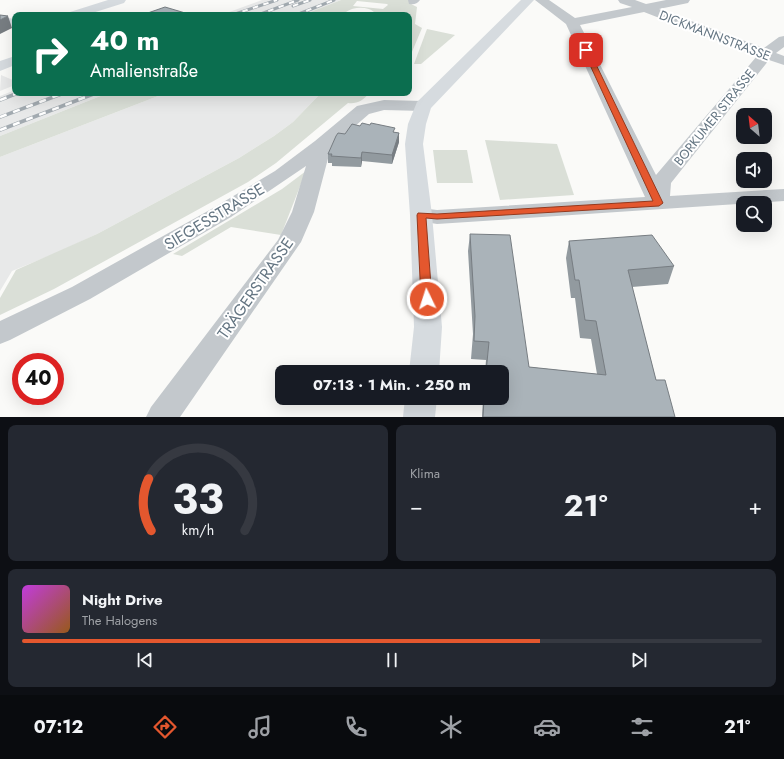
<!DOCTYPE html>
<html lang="de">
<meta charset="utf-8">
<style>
:root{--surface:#171b24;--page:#242831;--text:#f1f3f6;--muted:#9ea1a6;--line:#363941;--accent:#e4572e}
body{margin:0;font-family:Jost,sans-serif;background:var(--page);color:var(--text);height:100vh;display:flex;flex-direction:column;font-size:15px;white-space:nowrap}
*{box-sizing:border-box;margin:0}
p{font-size:13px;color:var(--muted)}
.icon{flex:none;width:22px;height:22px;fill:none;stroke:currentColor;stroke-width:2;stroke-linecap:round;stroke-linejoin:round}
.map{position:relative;height:417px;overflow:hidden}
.side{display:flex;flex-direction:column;gap:8px;padding:8px;background:#0d0f14;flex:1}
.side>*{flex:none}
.top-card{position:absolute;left:12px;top:12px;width:400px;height:84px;border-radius:8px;box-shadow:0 4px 16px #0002;background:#0b6e4f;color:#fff;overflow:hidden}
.needle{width:26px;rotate:332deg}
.tools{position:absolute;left:736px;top:108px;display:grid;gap:8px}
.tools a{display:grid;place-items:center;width:36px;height:36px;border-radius:8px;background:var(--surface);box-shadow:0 4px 16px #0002;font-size:20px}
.speed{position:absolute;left:12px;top:353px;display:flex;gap:8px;font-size:20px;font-weight:700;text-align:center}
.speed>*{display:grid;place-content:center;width:52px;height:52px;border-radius:50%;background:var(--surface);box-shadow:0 4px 16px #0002;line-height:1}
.speed .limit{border:6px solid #d22;background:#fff;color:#111}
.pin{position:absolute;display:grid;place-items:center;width:34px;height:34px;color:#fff;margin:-17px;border-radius:8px;box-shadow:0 2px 6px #0006}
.me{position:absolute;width:44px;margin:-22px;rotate:356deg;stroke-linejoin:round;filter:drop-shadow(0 0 3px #0008)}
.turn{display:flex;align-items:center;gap:14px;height:84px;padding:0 12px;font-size:18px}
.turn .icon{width:52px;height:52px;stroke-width:2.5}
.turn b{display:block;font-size:28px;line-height:34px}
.big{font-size:30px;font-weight:700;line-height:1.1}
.side .card{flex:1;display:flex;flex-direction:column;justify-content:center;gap:6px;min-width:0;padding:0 14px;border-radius:8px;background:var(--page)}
.side .dial{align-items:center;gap:0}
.dial svg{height:104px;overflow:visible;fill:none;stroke:var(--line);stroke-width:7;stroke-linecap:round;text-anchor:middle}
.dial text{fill:var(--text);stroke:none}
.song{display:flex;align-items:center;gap:12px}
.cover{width:48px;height:48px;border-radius:6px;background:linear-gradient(135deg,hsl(290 70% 55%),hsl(30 70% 35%))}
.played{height:4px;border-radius:2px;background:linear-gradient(90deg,var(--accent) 70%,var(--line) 70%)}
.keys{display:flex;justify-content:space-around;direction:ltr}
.heat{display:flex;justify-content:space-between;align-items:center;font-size:22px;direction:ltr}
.side .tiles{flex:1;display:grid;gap:8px;grid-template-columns:1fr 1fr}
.card:last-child{grid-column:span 2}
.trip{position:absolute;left:275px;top:365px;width:234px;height:40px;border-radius:8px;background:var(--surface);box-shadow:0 4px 16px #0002;font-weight:700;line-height:40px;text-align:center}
.tabs{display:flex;height:64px;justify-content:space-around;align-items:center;background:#090b0e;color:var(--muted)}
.tabs .icon{width:28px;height:28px}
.tabs .current{color:var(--accent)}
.tabs b{font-size:18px;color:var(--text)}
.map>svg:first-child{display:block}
</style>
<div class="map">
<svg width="784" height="417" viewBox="0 0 784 417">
<rect width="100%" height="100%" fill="#fafaf8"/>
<g fill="#e8e9e9">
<path d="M262 0H341L303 15H221Z"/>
<path d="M1 75 15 81V85L0 91Z"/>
<path d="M15 90V93H108L0 136V96Z"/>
<path d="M166 93H321L293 122 274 136 239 158 97 234 56 253 12 271 0 291V157Z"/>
</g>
<g fill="#dadfd7" fill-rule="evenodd">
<path d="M341 0H409L411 4 417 7 415 24 422 28 409 59V15H372L374 12C367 6 353 7 346 12L348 15H303ZM357 1 387 4 388 5 383 9 353 6Z"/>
<path d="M427 29 455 35 421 64H414Z"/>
<path d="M108 93H166L0 157V136Z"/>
<path d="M321 93H369C363 101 357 104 348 103L276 163 248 182 54 289 0 315V298L16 270 97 234 239 158 274 136 293 122Z"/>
<path d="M485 140 557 144 574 195 500 200Z"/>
<path d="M433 150H467L473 183H437Z"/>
<path d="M306 171 281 235 231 227 182 256 173 254 282 189Z"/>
</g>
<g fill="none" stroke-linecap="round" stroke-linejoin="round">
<g fill="#c3c8cc" fill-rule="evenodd">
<path d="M408 0H420C417 4 414 5 409 4Z"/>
<path d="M535 0H549L575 18 632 7 620 3 618 0H635L646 4 666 0H690L688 3 659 9 764 48 779 37 784 36V47L776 53 784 56V65L769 60 671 183 670 196 784 189V201L437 224 413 220 410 215 413 210 421 208 437 210 645 197 566 24ZM644 12 757 56 656 175 580 25Z"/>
<path d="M384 100 423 101 429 102 431 106 429 110 423 111 384 110 369 114 331 147 314 212 301 242 180 417H146L151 407 278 240 292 212 306 166 231 217 90 299 10 340 0 344V321L72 287 215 207 275 171 315 141 357 106Z"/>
</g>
<g fill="#d6dbdf" fill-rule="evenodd">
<path d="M108 0H126L124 3 86 15H68L70 12Z"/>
<path d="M521 0H534L431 108 426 124 423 144 432 215 442 327 439 372H409L414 327 410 215 405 144 408 124 417 102Z"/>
<path d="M0 17 15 19V27L0 25Z"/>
<path d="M15 56V65L0 71V61Z"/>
<path d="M405 398H437L435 417H403Z"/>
</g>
<g stroke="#a2aab0" stroke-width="3">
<g id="rail-far1">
<path d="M293 6 310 0"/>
<path d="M232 15 277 0"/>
<path d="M258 15 298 0"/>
<path d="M296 15 334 0"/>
</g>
</g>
<g stroke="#a2aab0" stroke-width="3.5">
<g id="rail">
<path d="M0 100 18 93"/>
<path d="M0 117 64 93"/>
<path d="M0 130 96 93"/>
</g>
</g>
<use href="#rail-far1" stroke="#fff" stroke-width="2" stroke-dasharray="5.5" stroke-linecap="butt"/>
<use href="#rail" stroke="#fff" stroke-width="2.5" stroke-dasharray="7" stroke-linecap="butt"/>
</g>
<g fill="#929a9f">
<path d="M360 126 399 133V142L392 164 362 161 361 167 332 166V163H328V154L345 134Z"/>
<path d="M470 234 529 367 597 374 591 339 580 338 575 298H571L566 258 569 241 674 266 668 284 632 287 656 380 675 417H482L483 398H502V372H485L486 360 471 359 473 334 468 251Z"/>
</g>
<g fill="#777d82">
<path d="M8 16 12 28 0 34V20Z"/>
<path d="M399 133V142L392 164V155Z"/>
<path d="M362 152V161L361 167V158Z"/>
</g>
<g fill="#aab3b9" stroke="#777d82">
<path d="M165 7 192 15H142Z"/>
<path d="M0 15 8 16 0 20Z"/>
<path d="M362 123 370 125 371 123 395 128 393 132 399 133 392 155 362 152 361 158 331 156 332 154H328L336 136 338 133 345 134 352 124 360 126Z"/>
<path d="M470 234 510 235 529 367 606 375 596 321 585 320 579 280H575L569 241 652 235 674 266 628 270 656 380H665L675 417H483L484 398H502V372H486L489 342 474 341 475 316Z"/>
</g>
<path fill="#e4572e" stroke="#94391e" d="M586 49 589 50 663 203 659 206 437 219 426 218 432 299 427 303 423 302 421 299 417 215 418 213 437 214 653 201 583 50Z"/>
<g text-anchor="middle" stroke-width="4" stroke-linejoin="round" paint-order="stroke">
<g font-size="13" fill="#657683" stroke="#fff">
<text transform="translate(715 35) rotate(21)" y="5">DICKMANNSTRASSE</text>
<text transform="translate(714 117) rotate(-51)" y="5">BORKUMER STRASSE</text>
</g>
<g font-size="16" fill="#657683" stroke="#fff">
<text transform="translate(214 216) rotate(-31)" y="6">SIEGESSTRASSE</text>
<text transform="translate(255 288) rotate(-55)" y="6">TRÄGERSTRASSE</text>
</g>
</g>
</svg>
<div class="tools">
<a><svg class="needle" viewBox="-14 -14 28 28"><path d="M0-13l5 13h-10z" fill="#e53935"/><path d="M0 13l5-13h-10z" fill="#9ea1a6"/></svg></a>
<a><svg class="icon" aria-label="sound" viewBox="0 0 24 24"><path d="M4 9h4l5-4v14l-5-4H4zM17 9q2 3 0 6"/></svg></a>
<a><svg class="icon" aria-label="search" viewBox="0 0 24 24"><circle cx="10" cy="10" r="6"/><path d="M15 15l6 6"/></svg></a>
</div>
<div class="speed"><div class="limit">40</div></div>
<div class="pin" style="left:586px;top:50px;background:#d93025"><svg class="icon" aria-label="arrive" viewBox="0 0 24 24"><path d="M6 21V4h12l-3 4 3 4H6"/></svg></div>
<svg class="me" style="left:427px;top:299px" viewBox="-20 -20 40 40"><circle r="17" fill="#e4572e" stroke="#fff" stroke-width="3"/><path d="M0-11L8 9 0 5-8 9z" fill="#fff"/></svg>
<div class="trip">07:13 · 1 Min. · 250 m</div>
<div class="top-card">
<div class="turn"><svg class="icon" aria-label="right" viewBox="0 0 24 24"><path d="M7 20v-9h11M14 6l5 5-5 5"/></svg><div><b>40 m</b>Amalienstraße</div></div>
</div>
</div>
<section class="side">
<div class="tiles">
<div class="card dial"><svg viewBox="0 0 100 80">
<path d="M14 69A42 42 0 1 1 86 69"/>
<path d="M14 69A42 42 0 0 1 12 29" stroke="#e4572e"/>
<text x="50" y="56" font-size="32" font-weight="700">33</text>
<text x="50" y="72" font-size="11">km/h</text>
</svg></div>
<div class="card"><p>Klima</p>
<div class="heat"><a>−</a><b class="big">21°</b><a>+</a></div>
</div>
<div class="card">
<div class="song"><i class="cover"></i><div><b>Night Drive</b><p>The Halogens</p></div></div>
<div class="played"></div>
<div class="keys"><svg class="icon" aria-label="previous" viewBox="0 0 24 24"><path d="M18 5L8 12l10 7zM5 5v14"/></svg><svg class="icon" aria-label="pause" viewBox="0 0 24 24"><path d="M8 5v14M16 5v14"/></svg><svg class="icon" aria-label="next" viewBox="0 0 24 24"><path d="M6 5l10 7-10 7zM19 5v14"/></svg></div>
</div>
</div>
</section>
<nav class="tabs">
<b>07:12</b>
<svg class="icon current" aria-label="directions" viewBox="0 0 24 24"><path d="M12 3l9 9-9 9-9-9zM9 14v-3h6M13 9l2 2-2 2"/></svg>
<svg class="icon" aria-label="music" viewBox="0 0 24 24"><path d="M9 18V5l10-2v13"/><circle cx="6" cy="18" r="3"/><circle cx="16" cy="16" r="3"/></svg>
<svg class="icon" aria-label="phone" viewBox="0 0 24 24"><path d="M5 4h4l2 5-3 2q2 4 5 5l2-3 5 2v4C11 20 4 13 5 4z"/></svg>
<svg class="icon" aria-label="climate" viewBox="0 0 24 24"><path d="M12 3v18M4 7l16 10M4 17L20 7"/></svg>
<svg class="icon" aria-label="car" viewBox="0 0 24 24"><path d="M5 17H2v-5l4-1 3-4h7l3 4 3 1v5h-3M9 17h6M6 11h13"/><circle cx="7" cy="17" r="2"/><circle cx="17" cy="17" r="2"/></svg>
<svg class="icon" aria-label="filters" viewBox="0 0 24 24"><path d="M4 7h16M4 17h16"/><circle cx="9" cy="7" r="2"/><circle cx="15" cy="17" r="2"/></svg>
<b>21°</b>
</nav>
